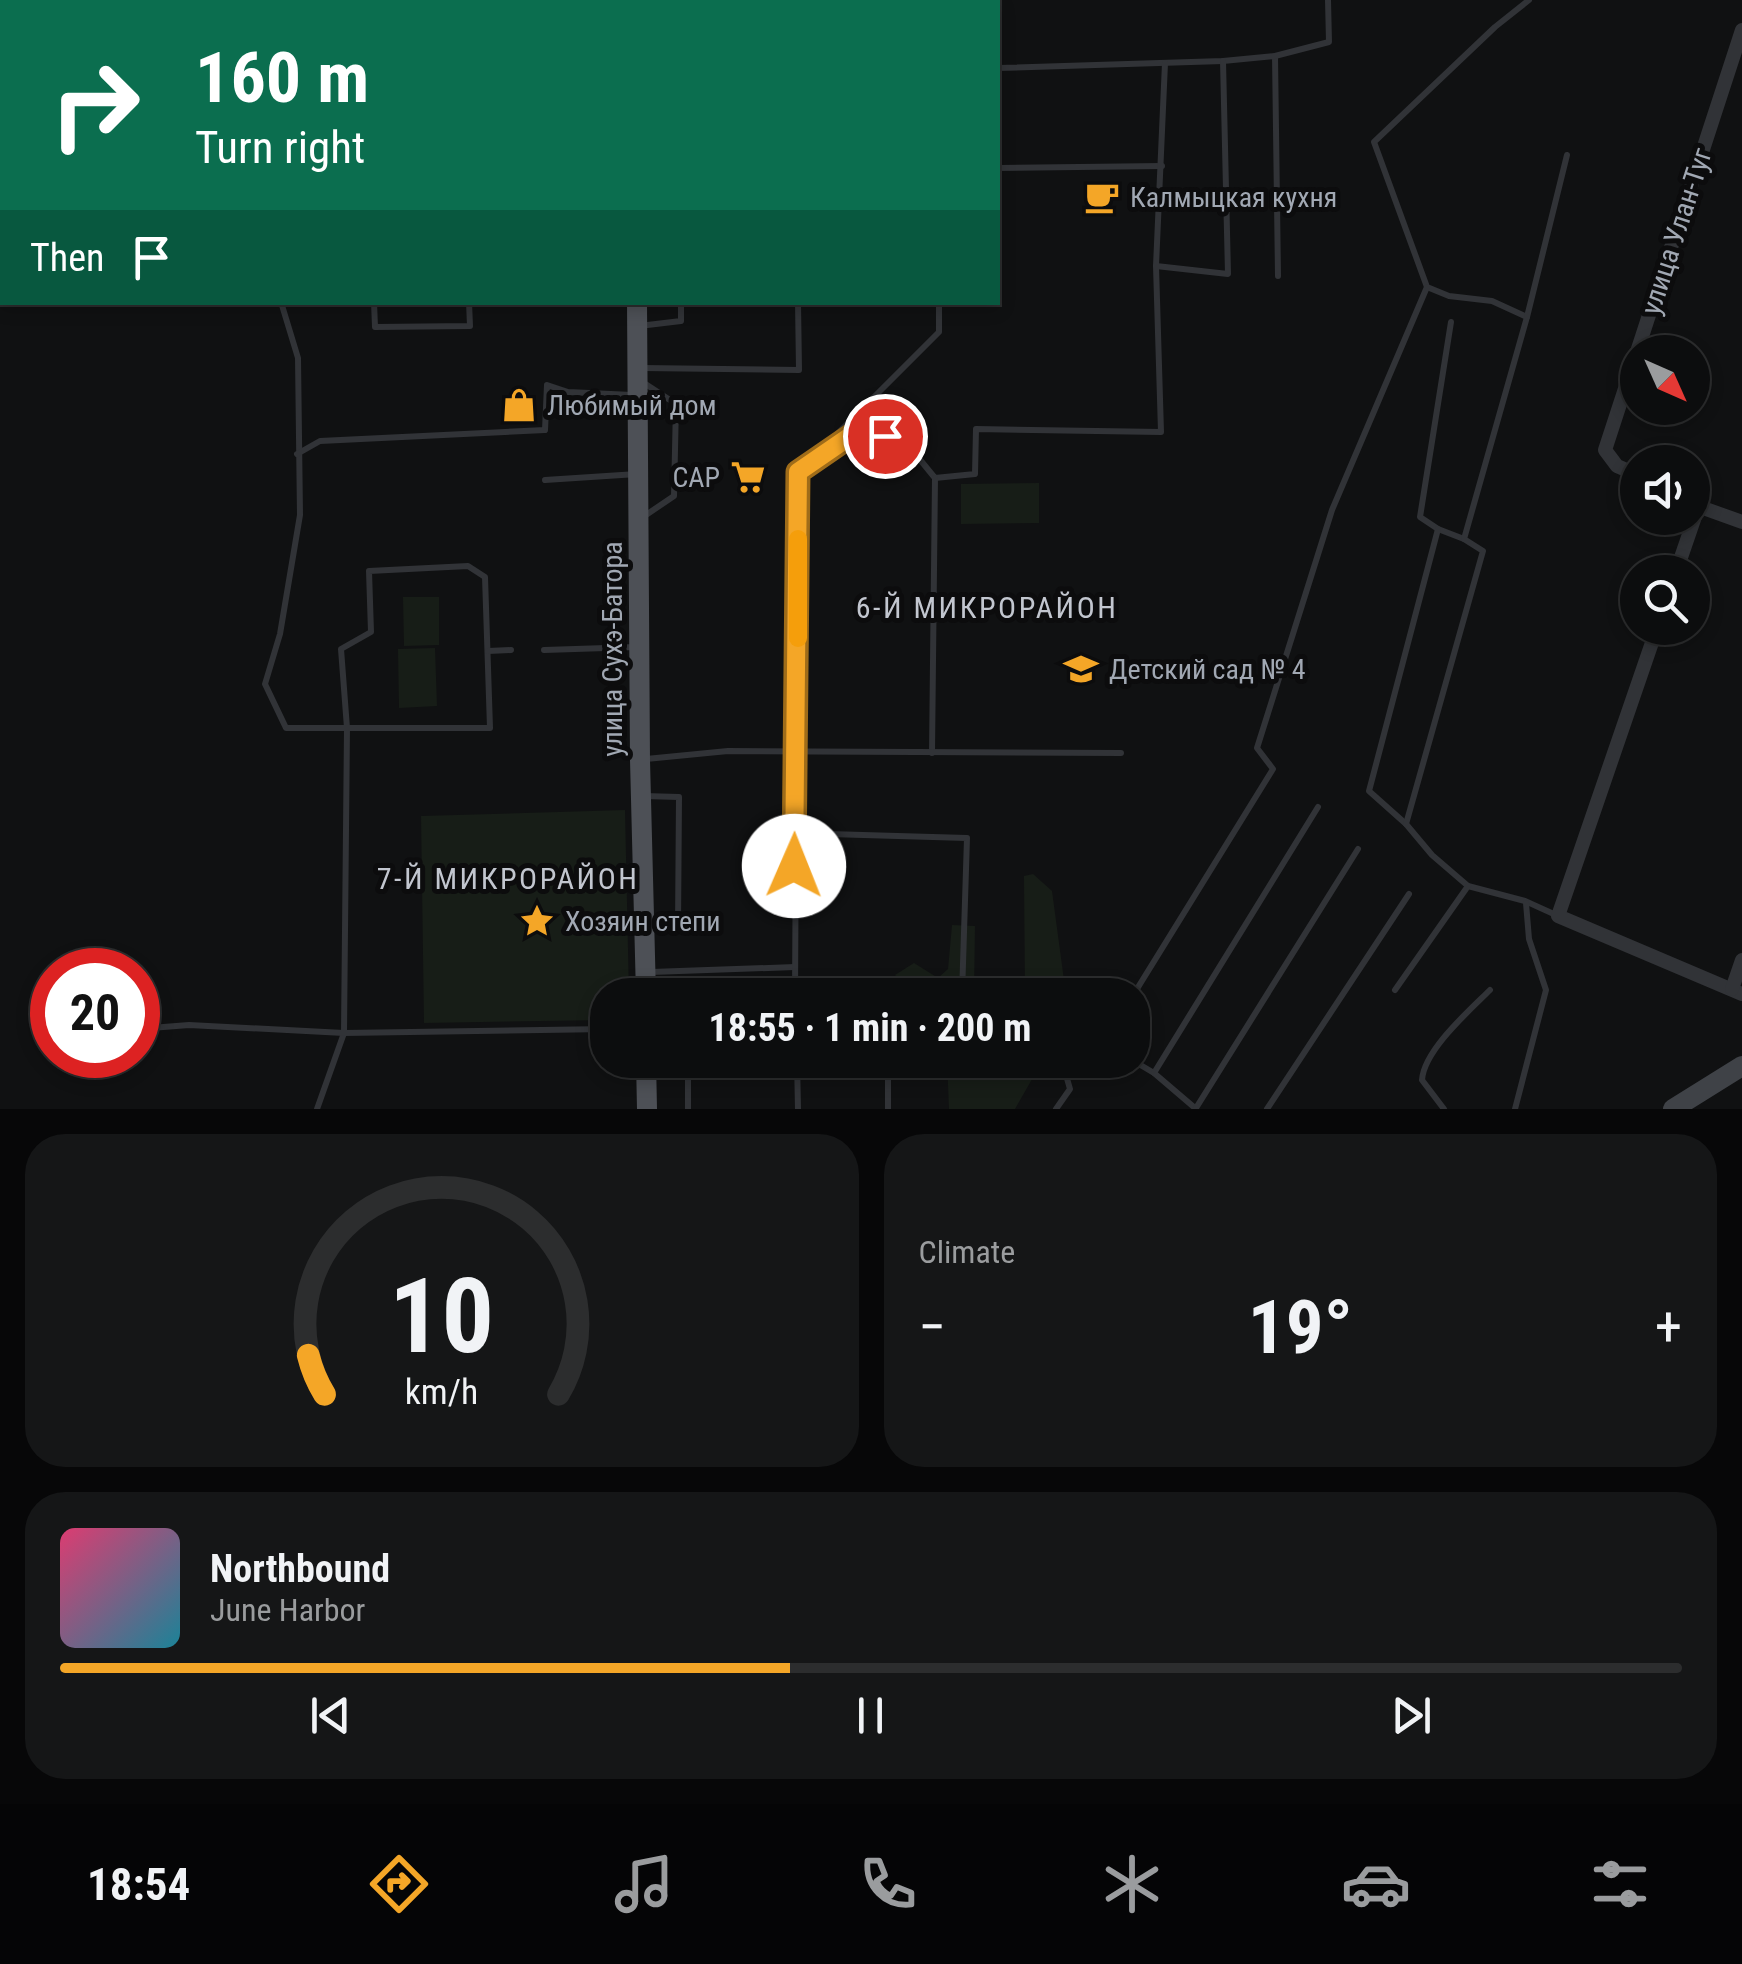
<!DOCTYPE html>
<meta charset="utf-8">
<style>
:root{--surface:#0c0d0e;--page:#151617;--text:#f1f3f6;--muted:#9a9c9e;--line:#2c2d2e;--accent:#f4a627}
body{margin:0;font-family:"Roboto Condensed",sans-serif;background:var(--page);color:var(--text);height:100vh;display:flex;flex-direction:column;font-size:38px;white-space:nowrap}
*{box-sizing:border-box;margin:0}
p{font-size:32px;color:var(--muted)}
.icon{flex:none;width:55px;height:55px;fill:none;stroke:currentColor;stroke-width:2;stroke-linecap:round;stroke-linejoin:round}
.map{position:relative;height:1109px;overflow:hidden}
.sheet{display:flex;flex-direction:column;gap:25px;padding:25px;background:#070708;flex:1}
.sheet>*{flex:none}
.guide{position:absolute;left:0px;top:0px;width:1000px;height:305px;box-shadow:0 5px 15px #0003,0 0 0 2px var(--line);background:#0b6e4f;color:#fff;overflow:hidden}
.needle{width:65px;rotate:135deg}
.buttons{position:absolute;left:1620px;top:335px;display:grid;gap:20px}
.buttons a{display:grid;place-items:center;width:90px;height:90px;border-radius:50%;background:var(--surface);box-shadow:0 5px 15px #0003,0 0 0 2px var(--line);font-size:50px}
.speed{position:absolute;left:30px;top:948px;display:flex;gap:20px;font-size:50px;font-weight:700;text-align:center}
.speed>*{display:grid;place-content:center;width:130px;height:130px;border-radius:50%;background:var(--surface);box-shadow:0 5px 15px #0003,0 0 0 2px var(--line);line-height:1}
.speed .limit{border:15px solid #d22;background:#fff;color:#111}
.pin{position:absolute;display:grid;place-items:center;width:85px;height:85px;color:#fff;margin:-42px;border:5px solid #fff;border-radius:50%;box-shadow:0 2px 10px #0007}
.me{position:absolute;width:110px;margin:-55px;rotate:1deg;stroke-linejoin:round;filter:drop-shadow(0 0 8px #0008)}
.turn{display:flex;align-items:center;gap:35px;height:210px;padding:0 30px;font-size:45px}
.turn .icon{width:130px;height:130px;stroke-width:2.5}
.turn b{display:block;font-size:70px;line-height:85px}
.then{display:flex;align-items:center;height:95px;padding:0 30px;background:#0003;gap:20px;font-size:38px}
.big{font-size:75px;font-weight:700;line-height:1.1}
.sheet .tile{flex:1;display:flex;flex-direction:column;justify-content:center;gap:15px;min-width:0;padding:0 35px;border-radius:40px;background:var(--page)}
.sheet .dial{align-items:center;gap:0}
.dial svg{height:260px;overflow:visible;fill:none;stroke:var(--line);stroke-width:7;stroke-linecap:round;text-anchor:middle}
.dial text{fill:var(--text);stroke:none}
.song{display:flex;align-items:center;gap:30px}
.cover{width:120px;height:120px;border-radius:15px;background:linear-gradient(135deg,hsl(340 70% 55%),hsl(190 70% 35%))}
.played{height:10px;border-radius:5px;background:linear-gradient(90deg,var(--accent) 45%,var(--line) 45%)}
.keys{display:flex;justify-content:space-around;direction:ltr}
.heat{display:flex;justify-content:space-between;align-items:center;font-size:55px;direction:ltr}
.sheet .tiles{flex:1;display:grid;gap:25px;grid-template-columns:1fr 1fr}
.tile:last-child{grid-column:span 2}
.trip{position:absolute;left:590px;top:978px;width:560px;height:100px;border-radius:40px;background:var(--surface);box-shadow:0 5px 15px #0003,0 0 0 2px var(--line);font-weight:700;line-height:100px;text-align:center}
.tab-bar{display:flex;height:160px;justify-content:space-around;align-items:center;background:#050506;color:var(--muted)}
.tab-bar .icon{width:70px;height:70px}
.tab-bar .selected{color:var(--accent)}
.tab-bar b{font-size:45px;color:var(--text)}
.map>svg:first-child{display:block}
</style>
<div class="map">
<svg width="1742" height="1109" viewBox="0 0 1742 1109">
<rect width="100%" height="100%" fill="#101112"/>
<g fill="#171d17">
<path d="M1039 483V523L961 524V484Z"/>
<path d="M403 597H439V645L404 646Z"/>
<path d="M435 648 437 706 399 708 398 649Z"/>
<path d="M625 810 629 995H608L607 1020 424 1023 421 816Z"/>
<path d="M1033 874 1052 891 1066 995H1025L1024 876Z"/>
<path d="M952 925 975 926 974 995H908L904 983 895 975 914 963 938 978 948 969Z"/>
<path d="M947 1060H1043L1015 1109H949Z"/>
</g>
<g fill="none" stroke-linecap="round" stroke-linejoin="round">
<g stroke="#313337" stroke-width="6">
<path d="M261 0V2"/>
<path d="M734 0V2"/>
<path d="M1275 56 1278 276"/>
<path d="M998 68 1223 61 1275 56 1329 42 1328 0"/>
<path d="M998 168 1162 166"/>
<path d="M1156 266 1228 274 1223 61"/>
<path d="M281 302 298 358 300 515 280 634 265 684 286 728H490L485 577 468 566 369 571 371 632 341 649 347 728 344 1033 317 1109"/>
<path d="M374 302 375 327 470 326 469 302"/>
<path d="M1527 317 1492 301 1449 296 1427 287 1374 142 1495 27 1529 0"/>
<path d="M1451 322 1420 517 1438 529 1464 539"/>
<path d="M639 326 681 321V302"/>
<path d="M642 368 799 370 798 302"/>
<path d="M297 454 320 441 545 430 547 385 568 392 632 395"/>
<path d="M815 456 939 332V302"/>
<path d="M798 472 862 428 908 445 935 478 975 474 976 429 1161 432 1156 266 1165 63"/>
<path d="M545 480 637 474"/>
<path d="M643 517 674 496 676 404 644 383"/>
<path d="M544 650 637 647"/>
<path d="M488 651 511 650"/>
<path d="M932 753 935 478"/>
<path d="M646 759 728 751 1121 753"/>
<path d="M644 796 679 797 678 927 646 924"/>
<path d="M1406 824 1369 791 1438 529"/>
<path d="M794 833 967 838 962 995"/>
<path d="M1556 915 1525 901 1468 886 1432 855 1406 824 1483 551 1464 539 1527 317 1567 155"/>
<path d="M651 972 795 967"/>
<path d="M1395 990 1468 886"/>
<path d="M795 995 798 472"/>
<path d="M1132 997 1273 769 1257 748 1332 510 1427 287"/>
<path d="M138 1029 189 1025 344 1033 608 1029"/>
<path d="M797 1060 798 1109"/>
<path d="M1132 1060 1154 1073 1318 807"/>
<path d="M688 1068V1109"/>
<path d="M1154 1073 1195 1108"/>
<path d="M1196 1108 1358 849"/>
<path d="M888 1109V1060"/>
<path d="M1056 1109 1070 1089 1064 1068 1070 1060"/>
<path d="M1267 1109 1409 894"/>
<path d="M1444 1109 1422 1080C1424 1050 1470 1010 1490 990"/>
<path d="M1515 1109 1546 990 1529 939 1526 903"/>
</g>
<g stroke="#313337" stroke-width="14">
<path d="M104 0V2"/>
<path d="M0 37H2"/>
<path d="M1638 475 1617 466 1605 450 1742 30"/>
<path d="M1692 504 1742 522"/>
<path d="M1676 572 1698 508"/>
<path d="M1657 628 1558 916 1742 994"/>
<path d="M1732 989 1742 960"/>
</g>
<path stroke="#3f4247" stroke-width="20" d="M1673 1109 1742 1066"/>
<g stroke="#4d5056" stroke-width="20">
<path d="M637 0V2"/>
<path d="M637 302 640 760 646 995"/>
<path d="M646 1060 647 1109"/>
</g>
</g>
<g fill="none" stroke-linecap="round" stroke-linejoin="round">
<g stroke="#9f6c19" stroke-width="25">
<path id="route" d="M794 866 798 472 862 428 885 436"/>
</g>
<use href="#route" stroke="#f4a627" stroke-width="18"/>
<path stroke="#f59e0b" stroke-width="18" d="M798 638V539"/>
</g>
<defs>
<g id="cafe-bare" transform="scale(2.7)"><path d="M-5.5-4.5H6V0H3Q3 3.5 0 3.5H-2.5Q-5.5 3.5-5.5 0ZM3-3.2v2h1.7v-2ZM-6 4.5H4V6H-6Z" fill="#f4a627" stroke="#0c0c0d" stroke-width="2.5" paint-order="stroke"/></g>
<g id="shop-bare" transform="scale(2.7)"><path d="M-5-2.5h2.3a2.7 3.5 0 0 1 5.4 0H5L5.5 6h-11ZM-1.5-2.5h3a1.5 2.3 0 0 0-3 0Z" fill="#f4a627" stroke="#0c0c0d" stroke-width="2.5" paint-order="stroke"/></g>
<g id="supermarket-bare" transform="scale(2.7)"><path d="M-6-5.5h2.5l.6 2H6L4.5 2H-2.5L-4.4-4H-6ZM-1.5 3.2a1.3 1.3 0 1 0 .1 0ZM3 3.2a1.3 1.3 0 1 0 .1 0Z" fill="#f4a627" stroke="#0c0c0d" stroke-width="2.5" paint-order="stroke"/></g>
<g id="school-bare" transform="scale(2.7)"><path d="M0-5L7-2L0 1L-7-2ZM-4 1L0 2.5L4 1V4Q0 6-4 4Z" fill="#f4a627" stroke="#0c0c0d" stroke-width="2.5" paint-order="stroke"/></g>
<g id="sight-bare" transform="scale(2.7)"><path d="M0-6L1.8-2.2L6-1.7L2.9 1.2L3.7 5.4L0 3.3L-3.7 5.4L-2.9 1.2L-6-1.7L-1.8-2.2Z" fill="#f4a627" stroke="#0c0c0d" stroke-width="2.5" paint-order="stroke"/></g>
</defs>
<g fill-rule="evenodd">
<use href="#cafe-bare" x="1102" y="197"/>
<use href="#shop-bare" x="519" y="405"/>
<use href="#supermarket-bare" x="748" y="477"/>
<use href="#school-bare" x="1081" y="669"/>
<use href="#sight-bare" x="537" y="921"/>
</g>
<g text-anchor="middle" stroke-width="10" stroke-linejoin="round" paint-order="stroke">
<g font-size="28" fill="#a1a8b3" stroke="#0c0c0d" text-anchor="start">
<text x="1130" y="207">Калмыцкая кухня</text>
<text x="547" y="415">Любимый дом</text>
<text x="720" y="487" text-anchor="end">САР</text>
<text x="1109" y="679">Детский сад № 4</text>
<text x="565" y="931">Хозяин степи</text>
</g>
<g font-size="28" fill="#a1a8b3" stroke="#0c0c0d">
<text transform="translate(1676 231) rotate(-72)" y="10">улица Улан-Туг</text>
<text transform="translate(612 649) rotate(-90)" y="10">улица Сухэ-Батора</text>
</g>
<g font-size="30" letter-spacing="2.5" fill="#c2c6cf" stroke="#0c0c0d">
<text x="987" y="618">6-Й МИКРОРАЙОН</text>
<text x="508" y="889">7-Й МИКРОРАЙОН</text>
</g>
</g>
</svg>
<div class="buttons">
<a><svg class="needle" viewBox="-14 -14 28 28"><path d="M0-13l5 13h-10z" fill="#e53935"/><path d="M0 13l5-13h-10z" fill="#9a9c9e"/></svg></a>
<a><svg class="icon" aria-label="sound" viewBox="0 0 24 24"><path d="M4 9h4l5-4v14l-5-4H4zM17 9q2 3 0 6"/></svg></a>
<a><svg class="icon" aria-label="search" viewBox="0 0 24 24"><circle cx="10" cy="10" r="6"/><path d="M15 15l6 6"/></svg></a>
</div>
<div class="speed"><div class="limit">20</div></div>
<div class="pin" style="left:885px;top:436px;background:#d93025"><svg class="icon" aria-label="arrive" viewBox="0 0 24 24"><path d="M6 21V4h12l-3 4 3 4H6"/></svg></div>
<svg class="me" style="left:794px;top:866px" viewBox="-20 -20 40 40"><circle r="19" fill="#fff"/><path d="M0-13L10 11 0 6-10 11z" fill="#f4a627"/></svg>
<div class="trip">18:55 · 1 min · 200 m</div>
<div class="guide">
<div class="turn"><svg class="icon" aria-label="right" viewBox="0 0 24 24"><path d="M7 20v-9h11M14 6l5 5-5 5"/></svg><div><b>160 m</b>Turn right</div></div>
<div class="then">Then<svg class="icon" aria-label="arrive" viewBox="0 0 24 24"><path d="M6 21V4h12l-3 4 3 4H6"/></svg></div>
</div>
</div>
<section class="sheet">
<div class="tiles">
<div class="tile dial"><svg viewBox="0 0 100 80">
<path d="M14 69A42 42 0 1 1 86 69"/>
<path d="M14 69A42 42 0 0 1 9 57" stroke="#f4a627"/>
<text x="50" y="56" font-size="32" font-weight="700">10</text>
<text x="50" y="72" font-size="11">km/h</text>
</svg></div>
<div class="tile"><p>Climate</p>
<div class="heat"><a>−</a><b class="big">19°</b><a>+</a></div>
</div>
<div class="tile">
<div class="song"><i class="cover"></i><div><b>Northbound</b><p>June Harbor</p></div></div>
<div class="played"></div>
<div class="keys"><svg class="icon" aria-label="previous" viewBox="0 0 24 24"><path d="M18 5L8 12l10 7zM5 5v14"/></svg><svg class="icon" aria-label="pause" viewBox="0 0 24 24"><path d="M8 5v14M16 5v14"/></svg><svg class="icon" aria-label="next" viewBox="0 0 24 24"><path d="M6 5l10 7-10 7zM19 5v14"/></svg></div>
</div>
</div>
</section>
<nav class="tab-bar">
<b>18:54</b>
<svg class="icon selected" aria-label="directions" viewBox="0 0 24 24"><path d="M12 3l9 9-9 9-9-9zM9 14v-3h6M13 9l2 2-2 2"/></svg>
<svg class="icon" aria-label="music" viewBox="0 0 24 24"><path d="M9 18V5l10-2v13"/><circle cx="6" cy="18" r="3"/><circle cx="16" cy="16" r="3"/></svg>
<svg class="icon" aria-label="phone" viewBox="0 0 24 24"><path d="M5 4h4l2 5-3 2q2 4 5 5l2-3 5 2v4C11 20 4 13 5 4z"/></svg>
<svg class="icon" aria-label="climate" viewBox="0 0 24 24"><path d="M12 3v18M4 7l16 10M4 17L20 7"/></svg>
<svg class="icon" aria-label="car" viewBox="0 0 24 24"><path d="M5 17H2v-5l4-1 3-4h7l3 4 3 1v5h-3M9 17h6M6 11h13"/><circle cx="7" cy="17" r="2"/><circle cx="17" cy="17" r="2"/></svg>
<svg class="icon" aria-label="filters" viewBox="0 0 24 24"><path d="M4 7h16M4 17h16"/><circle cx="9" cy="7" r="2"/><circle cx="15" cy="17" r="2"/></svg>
</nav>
